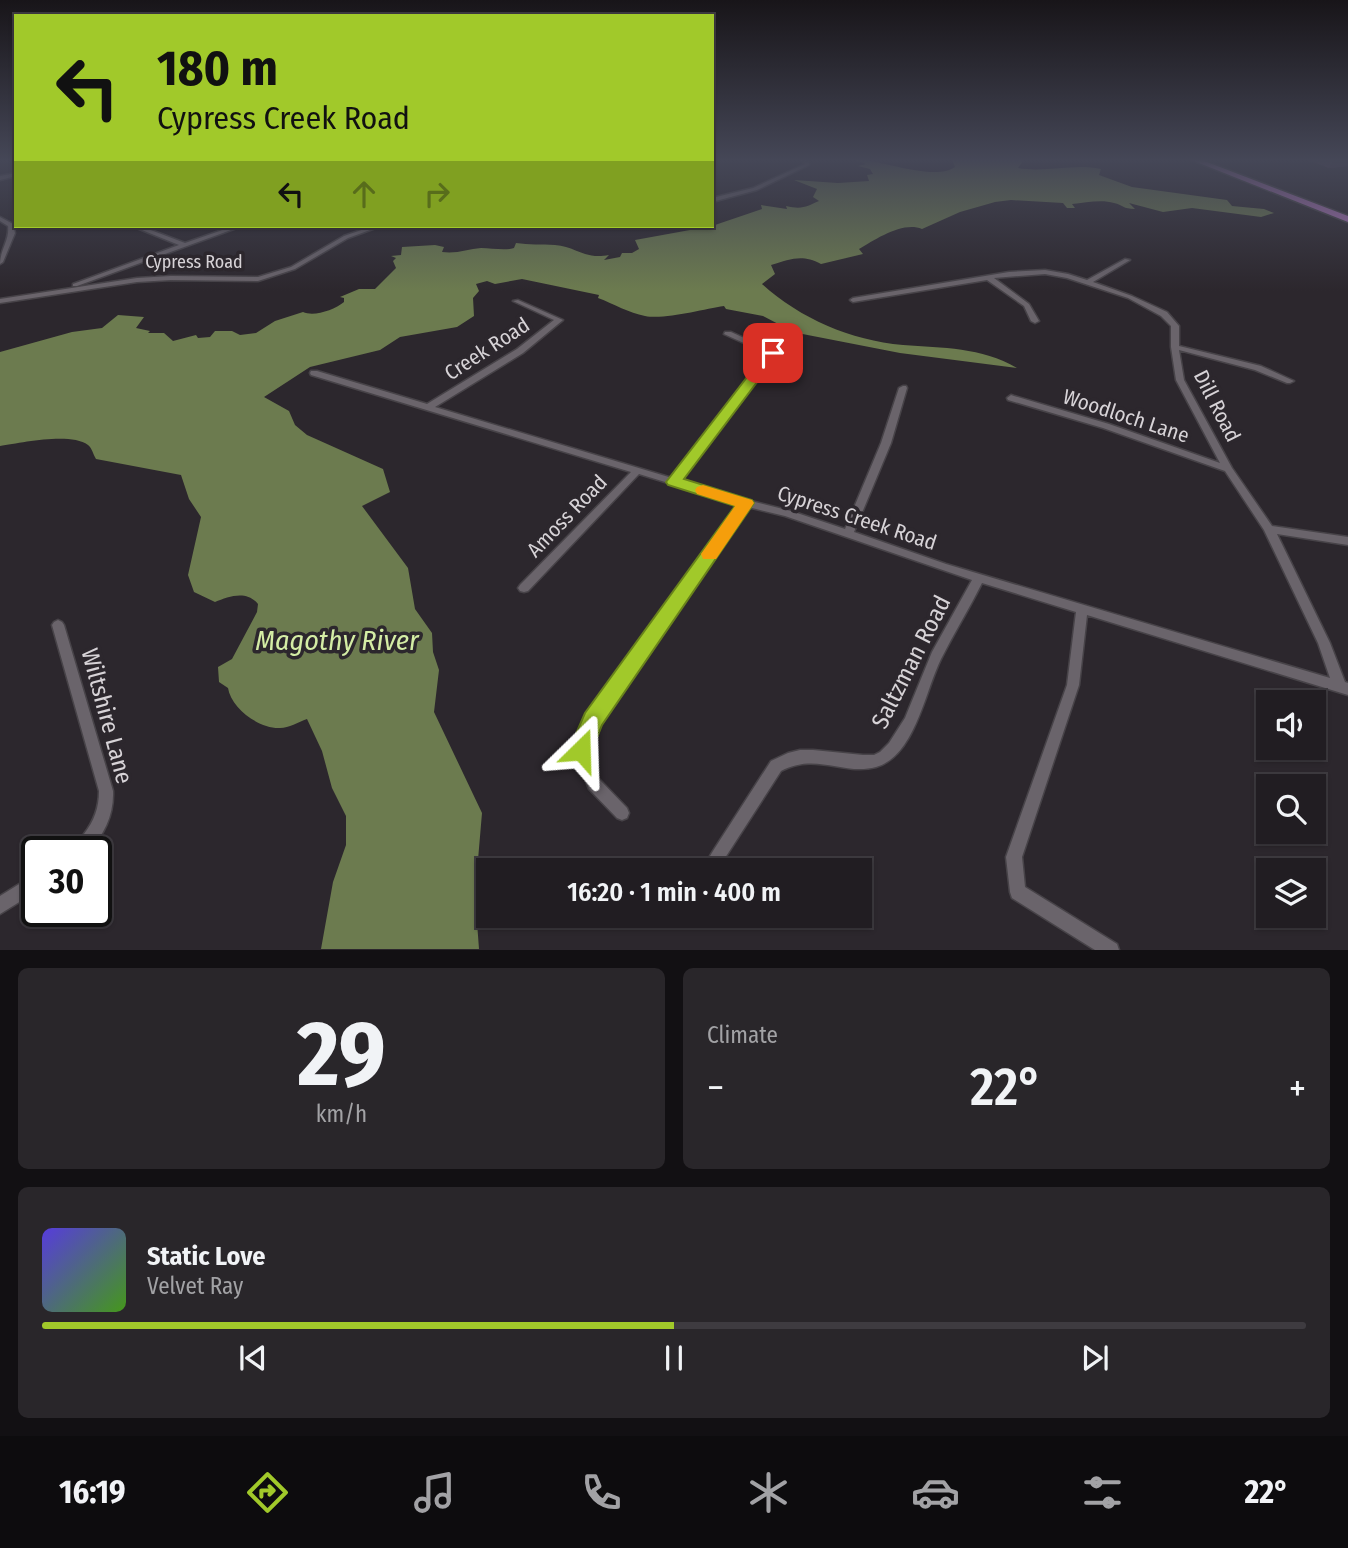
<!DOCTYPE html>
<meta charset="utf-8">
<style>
:root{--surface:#211d22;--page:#29262a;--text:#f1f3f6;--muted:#a2a2a5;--line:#3e3b40;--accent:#a1c92a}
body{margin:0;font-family:"Fira Sans Condensed",sans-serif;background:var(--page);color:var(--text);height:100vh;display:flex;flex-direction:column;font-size:26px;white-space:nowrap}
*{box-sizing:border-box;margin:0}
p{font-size:23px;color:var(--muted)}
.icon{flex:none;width:38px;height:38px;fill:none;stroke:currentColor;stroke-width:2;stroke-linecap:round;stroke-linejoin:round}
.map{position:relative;height:950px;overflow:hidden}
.side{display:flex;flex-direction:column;gap:18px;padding:18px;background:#121013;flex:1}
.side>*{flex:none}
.hud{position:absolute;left:14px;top:14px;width:700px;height:214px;border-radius:0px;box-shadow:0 2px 5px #0004,0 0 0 2px var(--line);background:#a1c92a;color:#111;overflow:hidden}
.fabs{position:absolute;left:1256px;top:690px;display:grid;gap:14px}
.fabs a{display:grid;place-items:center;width:70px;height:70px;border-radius:0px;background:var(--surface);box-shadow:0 2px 5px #0004,0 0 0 2px var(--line);font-size:35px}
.speed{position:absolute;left:21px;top:836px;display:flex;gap:14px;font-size:35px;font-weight:700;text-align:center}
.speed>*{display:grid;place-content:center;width:91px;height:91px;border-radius:50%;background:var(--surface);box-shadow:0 2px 5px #0004,0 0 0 2px var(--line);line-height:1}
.speed .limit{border:4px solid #111;border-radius:10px;background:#fff;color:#111}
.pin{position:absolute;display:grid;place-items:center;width:60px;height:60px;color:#fff;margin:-30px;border-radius:14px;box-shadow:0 4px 10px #0006}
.me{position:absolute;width:77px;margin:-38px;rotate:22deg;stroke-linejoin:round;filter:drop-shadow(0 0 5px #0008)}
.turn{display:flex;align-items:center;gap:24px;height:147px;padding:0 28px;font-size:32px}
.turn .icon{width:91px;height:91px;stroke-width:2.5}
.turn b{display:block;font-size:49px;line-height:60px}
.lanes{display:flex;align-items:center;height:66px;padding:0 28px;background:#0003;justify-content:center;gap:35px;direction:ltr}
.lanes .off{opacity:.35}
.big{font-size:52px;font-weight:600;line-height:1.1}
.side .tile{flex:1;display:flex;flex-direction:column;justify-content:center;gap:10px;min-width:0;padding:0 24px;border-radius:10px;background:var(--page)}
.side .dial{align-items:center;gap:0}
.dial b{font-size:91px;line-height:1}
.song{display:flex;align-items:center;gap:21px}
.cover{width:84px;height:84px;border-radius:10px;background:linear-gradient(135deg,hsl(250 70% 55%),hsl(100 70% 35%))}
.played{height:7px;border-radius:4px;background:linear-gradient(90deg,var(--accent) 50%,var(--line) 50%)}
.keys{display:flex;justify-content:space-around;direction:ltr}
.heat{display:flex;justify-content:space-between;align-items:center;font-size:38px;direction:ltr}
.side .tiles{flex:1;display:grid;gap:18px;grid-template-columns:1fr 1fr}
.tile:last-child{grid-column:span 2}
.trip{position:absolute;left:476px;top:858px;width:396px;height:70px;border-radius:0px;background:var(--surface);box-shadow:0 2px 5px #0004,0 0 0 2px var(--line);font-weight:600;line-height:70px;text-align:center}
.menu{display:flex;height:112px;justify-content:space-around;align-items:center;background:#0d0c0e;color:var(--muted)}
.menu .icon{width:49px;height:49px}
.menu .selected{color:var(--accent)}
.menu b{font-size:32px;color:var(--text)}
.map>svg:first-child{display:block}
</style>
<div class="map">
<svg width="1348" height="950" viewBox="0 0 1348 950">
<rect width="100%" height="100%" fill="#2c272d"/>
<path fill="#6c7b4f" d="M853 159C880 159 934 182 955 167L952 159H1021L1023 161 1018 168C1046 173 1073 163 1101 169L1099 175 1132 187 1227 200 1232 206 1264 209 1274 213 1261 217 1192 208 1163 212 1129 203 1135 209C1123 209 1123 205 1114 203 1101 199 1085 203 1072 204L1075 208H1067L1063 203 1011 200 995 202 960 212 922 229C903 221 876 239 859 249L863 254 821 264C802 254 791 259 771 265L775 274 762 284C801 319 850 340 903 345 943 348 981 347 1017 368L900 353 782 330 784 327 763 316 726 309 724 306C703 309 665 320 645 316 629 313 614 304 598 298L599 295 522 279 495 284 487 281 476 284 479 291 473 298 474 316 457 327 400 337 380 350 310 367 264 397 289 411 295 425 307 435 383 469 390 492 362 506 408 568 415 609 432 633 433 652 439 670 434 712 482 813 475 895 479 949H321L333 882 346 845V816L332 788 322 751 307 719C298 722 289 728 280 728 259 729 231 708 228 688L219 682 218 667 232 659 257 612 258 604C247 590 229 596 215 602L194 592 188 575 201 517 189 499 181 475 96 459C93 454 92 448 88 445 70 432 21 443 0 446V352L72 332 102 328 118 315 144 317 136 328 150 331 148 333H164L173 341 196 335 198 338 210 337 215 331H232L240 335 256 333 275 321 303 312C314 317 334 310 344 302V298L340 297 359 289H375L396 268 393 261 396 258 391 256 401 255 402 247 435 245 444 247 442 252C457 254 468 249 481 248 492 248 504 251 514 248L516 243C529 245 541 244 555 245 575 246 584 260 609 255L604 260 620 257 622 253H632L639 249 635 240 712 226 762 209 761 205 787 209 786 206C803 210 807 206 819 201L813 197 817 189 794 180 838 183 869 181 867 175 873 174 870 169 858 166 866 164Z"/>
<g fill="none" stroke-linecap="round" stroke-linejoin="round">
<g stroke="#474348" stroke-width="3">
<g id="minor">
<path d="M800 159H805L809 161V165L757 190 712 202V198L753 188 805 164Z"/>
<path d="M16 173V176L0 180V176Z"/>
<path d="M0 217 13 224 15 233 3 262 0 264C0 250 10 239 8 226L0 221Z"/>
<path d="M132 226H140L185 243 234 226H242L77 286H73V284L179 245Z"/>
<path d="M373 226H381L348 238 295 269 258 281 171 280 137 282 0 303V299L137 278 171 276 258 277 291 267 344 236Z"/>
<path d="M585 226H614L611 228H588Z"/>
<path d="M1125 259 1130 260 1093 282 1132 296 1167 312 1179 326V346L1261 366 1294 381 1290 383H1287L1255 370 1179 350 1184 380 1232 468 1272 526 1348 537V545L1277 534 1330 643 1345 682 1348 683V695L1087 615 1079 685 1022 857 1025 887 1117 944 1119 950H1095L1012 898 1010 892 1006 857 1067 685 1076 612 982 583C969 609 954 633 941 659 925 691 915 756 876 767 844 776 816 752 781 771L723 861 718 864 713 861 710 856 713 851 771 761 788 753 800 750H813L863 755H874L880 752 889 743 905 718 932 652 972 580 785 516 748 507 598 723 588 750 599 779 627 808 629 813 627 818 622 820 617 818 589 789 574 750 587 716 740 505 639 474 528 591 524 592 520 591 518 588 520 585 631 472 311 375 310 373 311 371H317L427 404 517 349 554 320 513 301 518 300 563 320 523 353 435 407 672 478 768 354 724 334 725 332H731L777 353 681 480 747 500 791 511 845 529 881 443 899 388 903 386H906L907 388 891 443 854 532 946 564 1330 678 1318 643 1264 530 1225 471 1103 428 1008 400 1007 398 1011 395 1014 396 1109 424 1220 463 1176 380 1171 347V326L1161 316 1128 298 1067 278 1045 274 994 278 1029 304 1039 321 1035 323 1031 321 1024 306 987 280 853 302 850 300 853 298 1009 272 1045 270 1068 274 1087 280Z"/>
<path d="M58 620 62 622 64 625 113 791C114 815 104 835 88 852H69C72 844 78 840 84 834 94 821 99 808 99 791L52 625 54 622Z"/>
<path d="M37 873V891L0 914V896Z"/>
</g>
</g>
<g stroke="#474348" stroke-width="3">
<path id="trunk" d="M1189 159H1199L1348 216V222Z"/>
</g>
<use href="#minor" fill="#6a646b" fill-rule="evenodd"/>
<use href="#trunk" fill="#b276be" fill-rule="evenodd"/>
</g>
<path fill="#59405d" d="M1305 159H1348V166L1329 168Z"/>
<path fill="#48344c" d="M1334 159H1348V166L1329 168Z"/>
<linearGradient id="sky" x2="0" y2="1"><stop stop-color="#181519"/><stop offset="0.55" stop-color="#454757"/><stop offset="1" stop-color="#454757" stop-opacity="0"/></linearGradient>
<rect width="1348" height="291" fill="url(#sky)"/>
<path fill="#a1c92a" stroke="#69831b" stroke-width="2" d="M773 349 779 353 684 479 752 500 754 503 602 725 589 758 581 761 573 758 569 750 585 713 735 506 668 485 666 482 768 350Z"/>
<path fill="#f59e0b" d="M703 485 752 500 754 503 716 559H703L701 554 735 506 697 494 695 490 697 487Z"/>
<g text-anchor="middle" stroke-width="7" stroke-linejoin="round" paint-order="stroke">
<g font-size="18" fill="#d7d3d7" stroke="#2c272d">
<text x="194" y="268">Cypress Road</text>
</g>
<g font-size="21" fill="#d7d3d7" stroke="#2c272d">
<text transform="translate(487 349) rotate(-33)" y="7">Creek Road</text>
<text transform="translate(1217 406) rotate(63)" y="7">Dill Road</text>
<text transform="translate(1126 416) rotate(18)" y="7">Woodloch Lane</text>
<text transform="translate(567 516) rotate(-46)" y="7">Amoss Road</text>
<text transform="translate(857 518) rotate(18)" y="7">Cypress Creek Road</text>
</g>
<g font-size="24" fill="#d7d3d7" stroke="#2c272d">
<text transform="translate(911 662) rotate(-63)" y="8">Saltzman Road</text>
<text transform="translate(107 716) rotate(75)" y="8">Wiltshire Lane</text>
</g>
<g font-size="28" font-style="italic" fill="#d4eda5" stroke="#2c272d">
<text x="337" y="650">Magothy River</text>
</g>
</g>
</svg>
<div class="fabs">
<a><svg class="icon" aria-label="sound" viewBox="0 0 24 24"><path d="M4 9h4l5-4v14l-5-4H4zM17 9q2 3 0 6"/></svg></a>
<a><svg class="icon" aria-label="search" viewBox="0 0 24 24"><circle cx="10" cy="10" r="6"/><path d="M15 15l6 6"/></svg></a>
<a><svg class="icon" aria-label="layers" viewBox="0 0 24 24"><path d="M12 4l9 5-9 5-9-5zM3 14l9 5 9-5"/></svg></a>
</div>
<div class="speed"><div class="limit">30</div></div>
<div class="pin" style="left:773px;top:353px;background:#d93025"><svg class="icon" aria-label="arrive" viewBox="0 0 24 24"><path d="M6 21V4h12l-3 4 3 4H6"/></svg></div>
<svg class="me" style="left:581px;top:750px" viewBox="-20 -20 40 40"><path d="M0-17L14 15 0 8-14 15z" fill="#a1c92a" stroke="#fff" stroke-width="4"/></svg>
<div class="trip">16:20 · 1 min · 400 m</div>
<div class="hud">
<div class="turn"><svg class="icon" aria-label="left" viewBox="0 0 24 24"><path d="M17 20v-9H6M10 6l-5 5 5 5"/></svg><div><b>180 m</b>Cypress Creek Road</div></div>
<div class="lanes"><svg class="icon" aria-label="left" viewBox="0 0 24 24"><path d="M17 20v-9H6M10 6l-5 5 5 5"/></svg><svg class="icon off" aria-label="ahead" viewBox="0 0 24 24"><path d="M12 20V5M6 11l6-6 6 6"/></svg><svg class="icon off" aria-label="right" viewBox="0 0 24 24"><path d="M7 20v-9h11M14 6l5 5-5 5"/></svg></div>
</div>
</div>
<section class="side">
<div class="tiles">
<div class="tile dial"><b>29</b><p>km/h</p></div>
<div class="tile"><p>Climate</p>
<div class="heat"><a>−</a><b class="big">22°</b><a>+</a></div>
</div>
<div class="tile">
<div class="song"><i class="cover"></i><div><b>Static Love</b><p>Velvet Ray</p></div></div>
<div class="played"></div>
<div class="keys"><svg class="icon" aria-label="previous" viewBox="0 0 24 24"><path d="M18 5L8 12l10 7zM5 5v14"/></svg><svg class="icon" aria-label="pause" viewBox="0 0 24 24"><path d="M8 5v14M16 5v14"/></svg><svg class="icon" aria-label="next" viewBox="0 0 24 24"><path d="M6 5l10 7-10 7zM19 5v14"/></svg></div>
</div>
</div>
</section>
<nav class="menu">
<b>16:19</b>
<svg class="icon selected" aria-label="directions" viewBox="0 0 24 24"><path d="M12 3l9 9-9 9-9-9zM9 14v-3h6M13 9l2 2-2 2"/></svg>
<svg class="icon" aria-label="music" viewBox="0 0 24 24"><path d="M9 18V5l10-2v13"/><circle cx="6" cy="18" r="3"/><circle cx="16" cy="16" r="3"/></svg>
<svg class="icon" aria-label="phone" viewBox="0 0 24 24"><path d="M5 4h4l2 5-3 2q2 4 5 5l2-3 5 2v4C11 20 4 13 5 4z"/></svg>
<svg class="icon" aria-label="climate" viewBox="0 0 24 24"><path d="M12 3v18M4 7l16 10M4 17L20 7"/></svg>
<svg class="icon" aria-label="car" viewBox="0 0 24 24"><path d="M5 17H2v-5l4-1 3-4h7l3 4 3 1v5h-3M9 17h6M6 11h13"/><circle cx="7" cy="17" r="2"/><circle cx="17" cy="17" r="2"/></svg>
<svg class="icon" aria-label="filters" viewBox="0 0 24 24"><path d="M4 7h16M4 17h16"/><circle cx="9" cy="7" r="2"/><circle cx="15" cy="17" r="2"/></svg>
<b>22°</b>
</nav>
